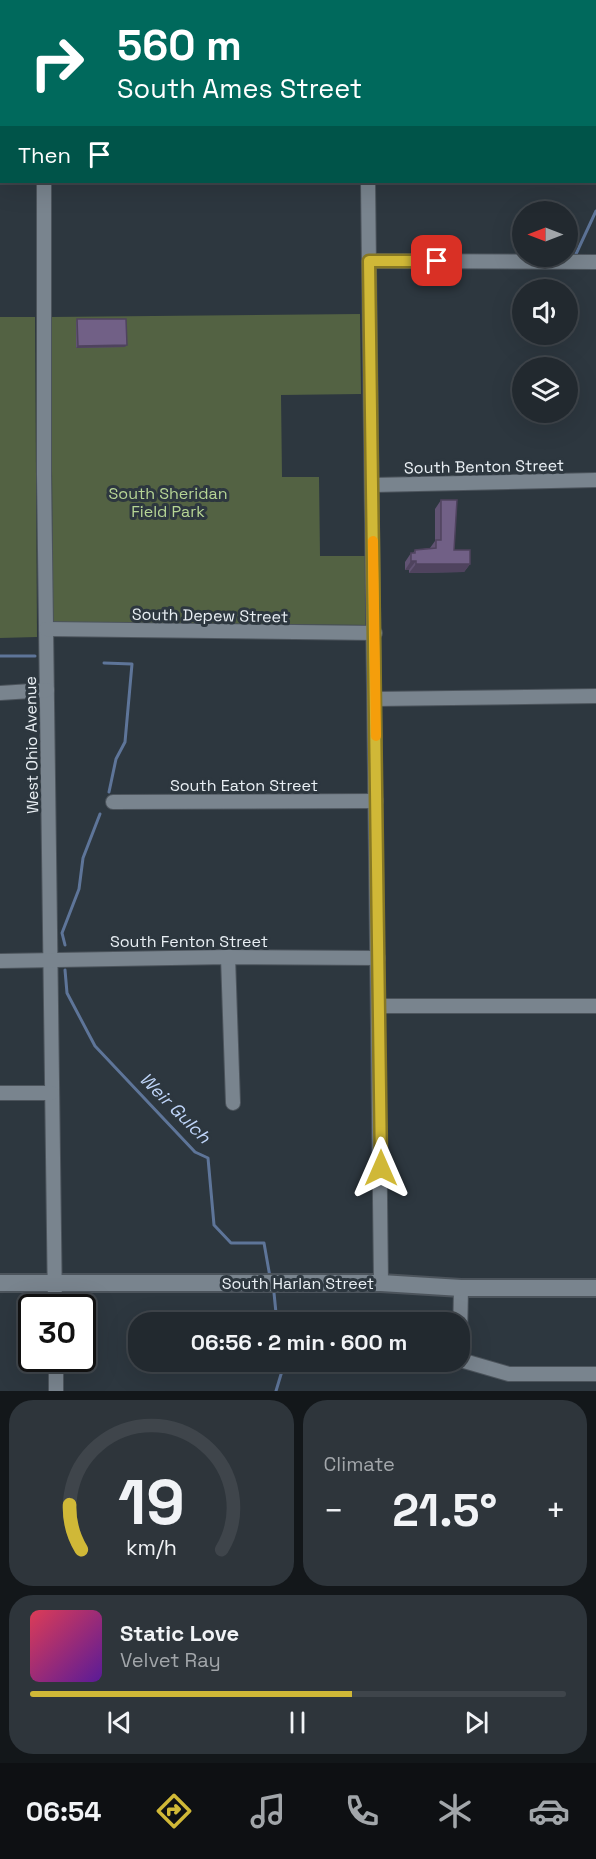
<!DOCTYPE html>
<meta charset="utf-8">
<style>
:root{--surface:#22292f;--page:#2e353b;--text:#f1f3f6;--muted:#a2a6aa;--line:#3f454b;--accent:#d0b837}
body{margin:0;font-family:"Space Grotesk",sans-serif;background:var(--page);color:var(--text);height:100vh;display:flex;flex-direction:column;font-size:22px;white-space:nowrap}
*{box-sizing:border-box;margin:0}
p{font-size:20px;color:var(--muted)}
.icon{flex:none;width:33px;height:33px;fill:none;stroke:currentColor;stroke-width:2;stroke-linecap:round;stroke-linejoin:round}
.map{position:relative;height:1391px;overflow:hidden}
.drawer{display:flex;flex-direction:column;gap:9px;padding:9px;background:#13171a;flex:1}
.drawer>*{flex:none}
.banner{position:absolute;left:0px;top:0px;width:597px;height:183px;box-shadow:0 6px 24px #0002,0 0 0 2px var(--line);background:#00695c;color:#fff;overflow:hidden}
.needle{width:39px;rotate:270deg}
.fabs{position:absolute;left:512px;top:201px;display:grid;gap:12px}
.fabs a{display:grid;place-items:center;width:66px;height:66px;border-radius:50%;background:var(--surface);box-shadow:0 6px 24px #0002,0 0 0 2px var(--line);font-size:30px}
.speed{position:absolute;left:18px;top:1294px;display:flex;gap:12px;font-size:30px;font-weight:700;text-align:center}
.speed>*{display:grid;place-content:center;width:78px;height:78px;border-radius:50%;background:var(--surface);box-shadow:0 6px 24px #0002,0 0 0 2px var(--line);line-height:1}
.speed .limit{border:3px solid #111;border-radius:9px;background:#fff;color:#111}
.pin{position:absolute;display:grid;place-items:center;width:51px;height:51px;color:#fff;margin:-26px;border-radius:12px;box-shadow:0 3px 9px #0006}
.me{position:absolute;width:66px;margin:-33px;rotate:0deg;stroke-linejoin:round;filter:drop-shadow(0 0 4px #0008)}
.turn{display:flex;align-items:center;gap:21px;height:126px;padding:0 18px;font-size:27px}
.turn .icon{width:78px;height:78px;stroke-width:2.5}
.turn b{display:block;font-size:42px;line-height:51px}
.then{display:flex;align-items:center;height:57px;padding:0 18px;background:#0003;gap:12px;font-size:22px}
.big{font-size:45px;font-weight:700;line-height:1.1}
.drawer .tile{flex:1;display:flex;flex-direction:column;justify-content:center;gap:9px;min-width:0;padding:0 21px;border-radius:24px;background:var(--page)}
.drawer .dial{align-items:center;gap:0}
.dial svg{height:156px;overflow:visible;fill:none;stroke:var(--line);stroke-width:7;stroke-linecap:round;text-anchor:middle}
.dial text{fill:var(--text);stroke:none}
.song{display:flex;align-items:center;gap:18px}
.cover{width:72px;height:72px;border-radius:9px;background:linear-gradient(135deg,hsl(350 70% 55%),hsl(270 70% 35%))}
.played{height:6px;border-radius:3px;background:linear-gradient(90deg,var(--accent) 60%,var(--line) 60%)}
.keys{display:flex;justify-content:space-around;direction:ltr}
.heat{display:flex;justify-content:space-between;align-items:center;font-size:33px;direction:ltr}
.drawer .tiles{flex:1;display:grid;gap:9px;grid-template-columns:1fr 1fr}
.tile:last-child{grid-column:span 2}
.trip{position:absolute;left:128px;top:1312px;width:342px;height:60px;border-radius:24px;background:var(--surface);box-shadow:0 6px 24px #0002,0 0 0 2px var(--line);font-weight:700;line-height:60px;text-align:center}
.dock{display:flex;height:96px;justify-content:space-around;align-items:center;background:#0e1013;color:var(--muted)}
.dock .icon{width:42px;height:42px}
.dock .on{color:var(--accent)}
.dock b{font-size:27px;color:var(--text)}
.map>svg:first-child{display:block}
</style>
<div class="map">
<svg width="596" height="1391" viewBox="0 0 596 1391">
<rect width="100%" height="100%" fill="#2d373f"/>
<g fill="#536243">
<path d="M360 314 361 394 281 395 282 477H319L320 556H365V625L53 622 51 317Z"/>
<path d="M0 317H35L37 637 0 638Z"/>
</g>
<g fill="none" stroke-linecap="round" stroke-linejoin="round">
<g stroke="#5e7599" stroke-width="3">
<path d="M576 254 596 211"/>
<path d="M0 656H35"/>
<path d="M104 663 132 664 125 742 116 759 109 792"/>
<path d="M65 945 62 933 79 889 83 858 100 814"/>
<path d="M65 970 67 993 95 1046 195 1152 208 1158 214 1225 231 1243H264L270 1277"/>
<path d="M274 1293 277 1323"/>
<path d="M276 1391 282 1371 281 1362"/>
</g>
<g stroke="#4c545c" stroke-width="16">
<g id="minor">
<path d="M44 0V2"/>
<path d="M366 0V2"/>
<path d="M44 182V475L55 1308"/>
<path d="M368 182 381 1283"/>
<path d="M369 261 596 262"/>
<path d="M373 485 596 480"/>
<path d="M46 629 375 633"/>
<path d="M0 693 47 690"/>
<path d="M375 699 596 696"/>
<path d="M113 802 376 801"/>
<path d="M228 957 233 1103"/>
<path d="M0 961 228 957 378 958"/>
<path d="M380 1006H596"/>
<path d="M0 1093H52"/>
<path d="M461 1288 460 1339 464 1361 509 1374H596"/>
<path d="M56 1359V1391"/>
</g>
</g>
<g stroke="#4c545c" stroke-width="20">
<path id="tertiary" d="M0 1283H381L461 1288H596"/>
</g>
<use href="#minor" stroke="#79848e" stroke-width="14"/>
<use href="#tertiary" stroke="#79848e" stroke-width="16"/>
</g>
<g fill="#615373">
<path d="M77 319 125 347 76 348V322Z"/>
<path d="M441 500 454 550 470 564 464 572 409 573V570H405V562L411 553H413L415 550 430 548 435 541V509Z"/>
</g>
<g fill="#4f435e">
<path d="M127 345 125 347 76 348 78 346Z"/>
<path d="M411 561H416L409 570H405Z"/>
<path d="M416 564H470L464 572 409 573Z"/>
</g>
<g fill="#716086" stroke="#4f435e" stroke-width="1.5">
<path d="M77 319H126L127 345 78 346Z"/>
<path d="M441 500H457L454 550H470V564H416V561H411V553H415V550L436 548V540H441Z"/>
</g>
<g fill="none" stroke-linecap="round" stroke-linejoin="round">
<g stroke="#877824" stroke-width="15">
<path id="route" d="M381 1168 369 261H437"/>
</g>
<use href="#route" stroke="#d0b837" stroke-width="10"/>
<path stroke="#f59e0b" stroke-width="10" d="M373 541 376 736"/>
</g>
<g text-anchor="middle" stroke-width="6" stroke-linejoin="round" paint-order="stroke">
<g font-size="16" fill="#e9eff4" stroke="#2d373f">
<text transform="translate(484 466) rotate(-1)" y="6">South Benton Street</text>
<text transform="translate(210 615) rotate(1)" y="6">South Depew Street</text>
<text transform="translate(31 745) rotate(-91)" y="6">West Ohio Avenue</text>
<text x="244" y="791">South Eaton Street</text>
<text x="189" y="947">South Fenton Street</text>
<text x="298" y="1289">South Harlan Street</text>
</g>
<g font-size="16" fill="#b6d595" stroke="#2d373f">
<text x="168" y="499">South Sheridan<tspan x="168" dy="18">Field Park</tspan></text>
</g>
<g font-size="18" font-style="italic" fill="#bfd5f9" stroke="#2d373f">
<text transform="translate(175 1108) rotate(45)" y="6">Weir Gulch</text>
</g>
</g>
</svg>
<div class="fabs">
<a><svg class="needle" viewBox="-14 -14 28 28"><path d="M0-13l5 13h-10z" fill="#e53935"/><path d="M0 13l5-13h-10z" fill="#a2a6aa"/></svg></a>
<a><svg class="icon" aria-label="sound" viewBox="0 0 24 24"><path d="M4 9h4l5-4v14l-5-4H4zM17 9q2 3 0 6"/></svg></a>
<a><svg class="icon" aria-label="layers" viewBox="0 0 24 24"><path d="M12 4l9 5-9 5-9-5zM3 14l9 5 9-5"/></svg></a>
</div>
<div class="speed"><div class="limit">30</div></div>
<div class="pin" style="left:437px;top:261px;background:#d93025"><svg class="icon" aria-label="arrive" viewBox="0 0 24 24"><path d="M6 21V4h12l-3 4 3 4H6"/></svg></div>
<svg class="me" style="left:381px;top:1168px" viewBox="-20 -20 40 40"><path d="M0-17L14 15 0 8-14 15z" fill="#d0b837" stroke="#fff" stroke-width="4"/></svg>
<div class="trip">06:56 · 2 min · 600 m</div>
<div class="banner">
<div class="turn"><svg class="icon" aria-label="right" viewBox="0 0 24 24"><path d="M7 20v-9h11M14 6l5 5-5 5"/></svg><div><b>560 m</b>South Ames Street</div></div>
<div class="then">Then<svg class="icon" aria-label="arrive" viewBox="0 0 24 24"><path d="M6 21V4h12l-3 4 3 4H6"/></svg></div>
</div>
</div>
<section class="drawer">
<div class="tiles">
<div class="tile dial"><svg viewBox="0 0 100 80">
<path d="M14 69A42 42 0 1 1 86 69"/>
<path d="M14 69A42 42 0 0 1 8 46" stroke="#d0b837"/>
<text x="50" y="56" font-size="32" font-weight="700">19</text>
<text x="50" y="72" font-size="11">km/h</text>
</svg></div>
<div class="tile"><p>Climate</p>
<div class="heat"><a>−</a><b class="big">21.5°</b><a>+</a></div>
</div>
<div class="tile">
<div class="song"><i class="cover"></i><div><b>Static Love</b><p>Velvet Ray</p></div></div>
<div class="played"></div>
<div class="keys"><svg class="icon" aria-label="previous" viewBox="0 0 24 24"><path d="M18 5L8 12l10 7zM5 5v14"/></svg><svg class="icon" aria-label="pause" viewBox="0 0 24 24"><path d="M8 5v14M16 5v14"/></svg><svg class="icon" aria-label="next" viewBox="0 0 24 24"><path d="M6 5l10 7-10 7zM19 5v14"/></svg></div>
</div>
</div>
</section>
<nav class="dock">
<b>06:54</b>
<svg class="icon on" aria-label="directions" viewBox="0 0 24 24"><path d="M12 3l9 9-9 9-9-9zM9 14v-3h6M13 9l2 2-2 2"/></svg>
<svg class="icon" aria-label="music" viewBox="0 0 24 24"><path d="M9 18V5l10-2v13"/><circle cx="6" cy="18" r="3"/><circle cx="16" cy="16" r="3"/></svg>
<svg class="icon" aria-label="phone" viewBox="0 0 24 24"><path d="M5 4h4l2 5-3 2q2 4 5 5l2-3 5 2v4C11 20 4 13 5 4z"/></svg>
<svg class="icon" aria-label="climate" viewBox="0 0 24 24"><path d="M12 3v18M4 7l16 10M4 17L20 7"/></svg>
<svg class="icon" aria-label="car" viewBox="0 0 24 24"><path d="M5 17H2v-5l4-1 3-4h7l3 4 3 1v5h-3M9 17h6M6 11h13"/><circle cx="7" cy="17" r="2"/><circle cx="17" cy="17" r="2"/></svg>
</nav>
